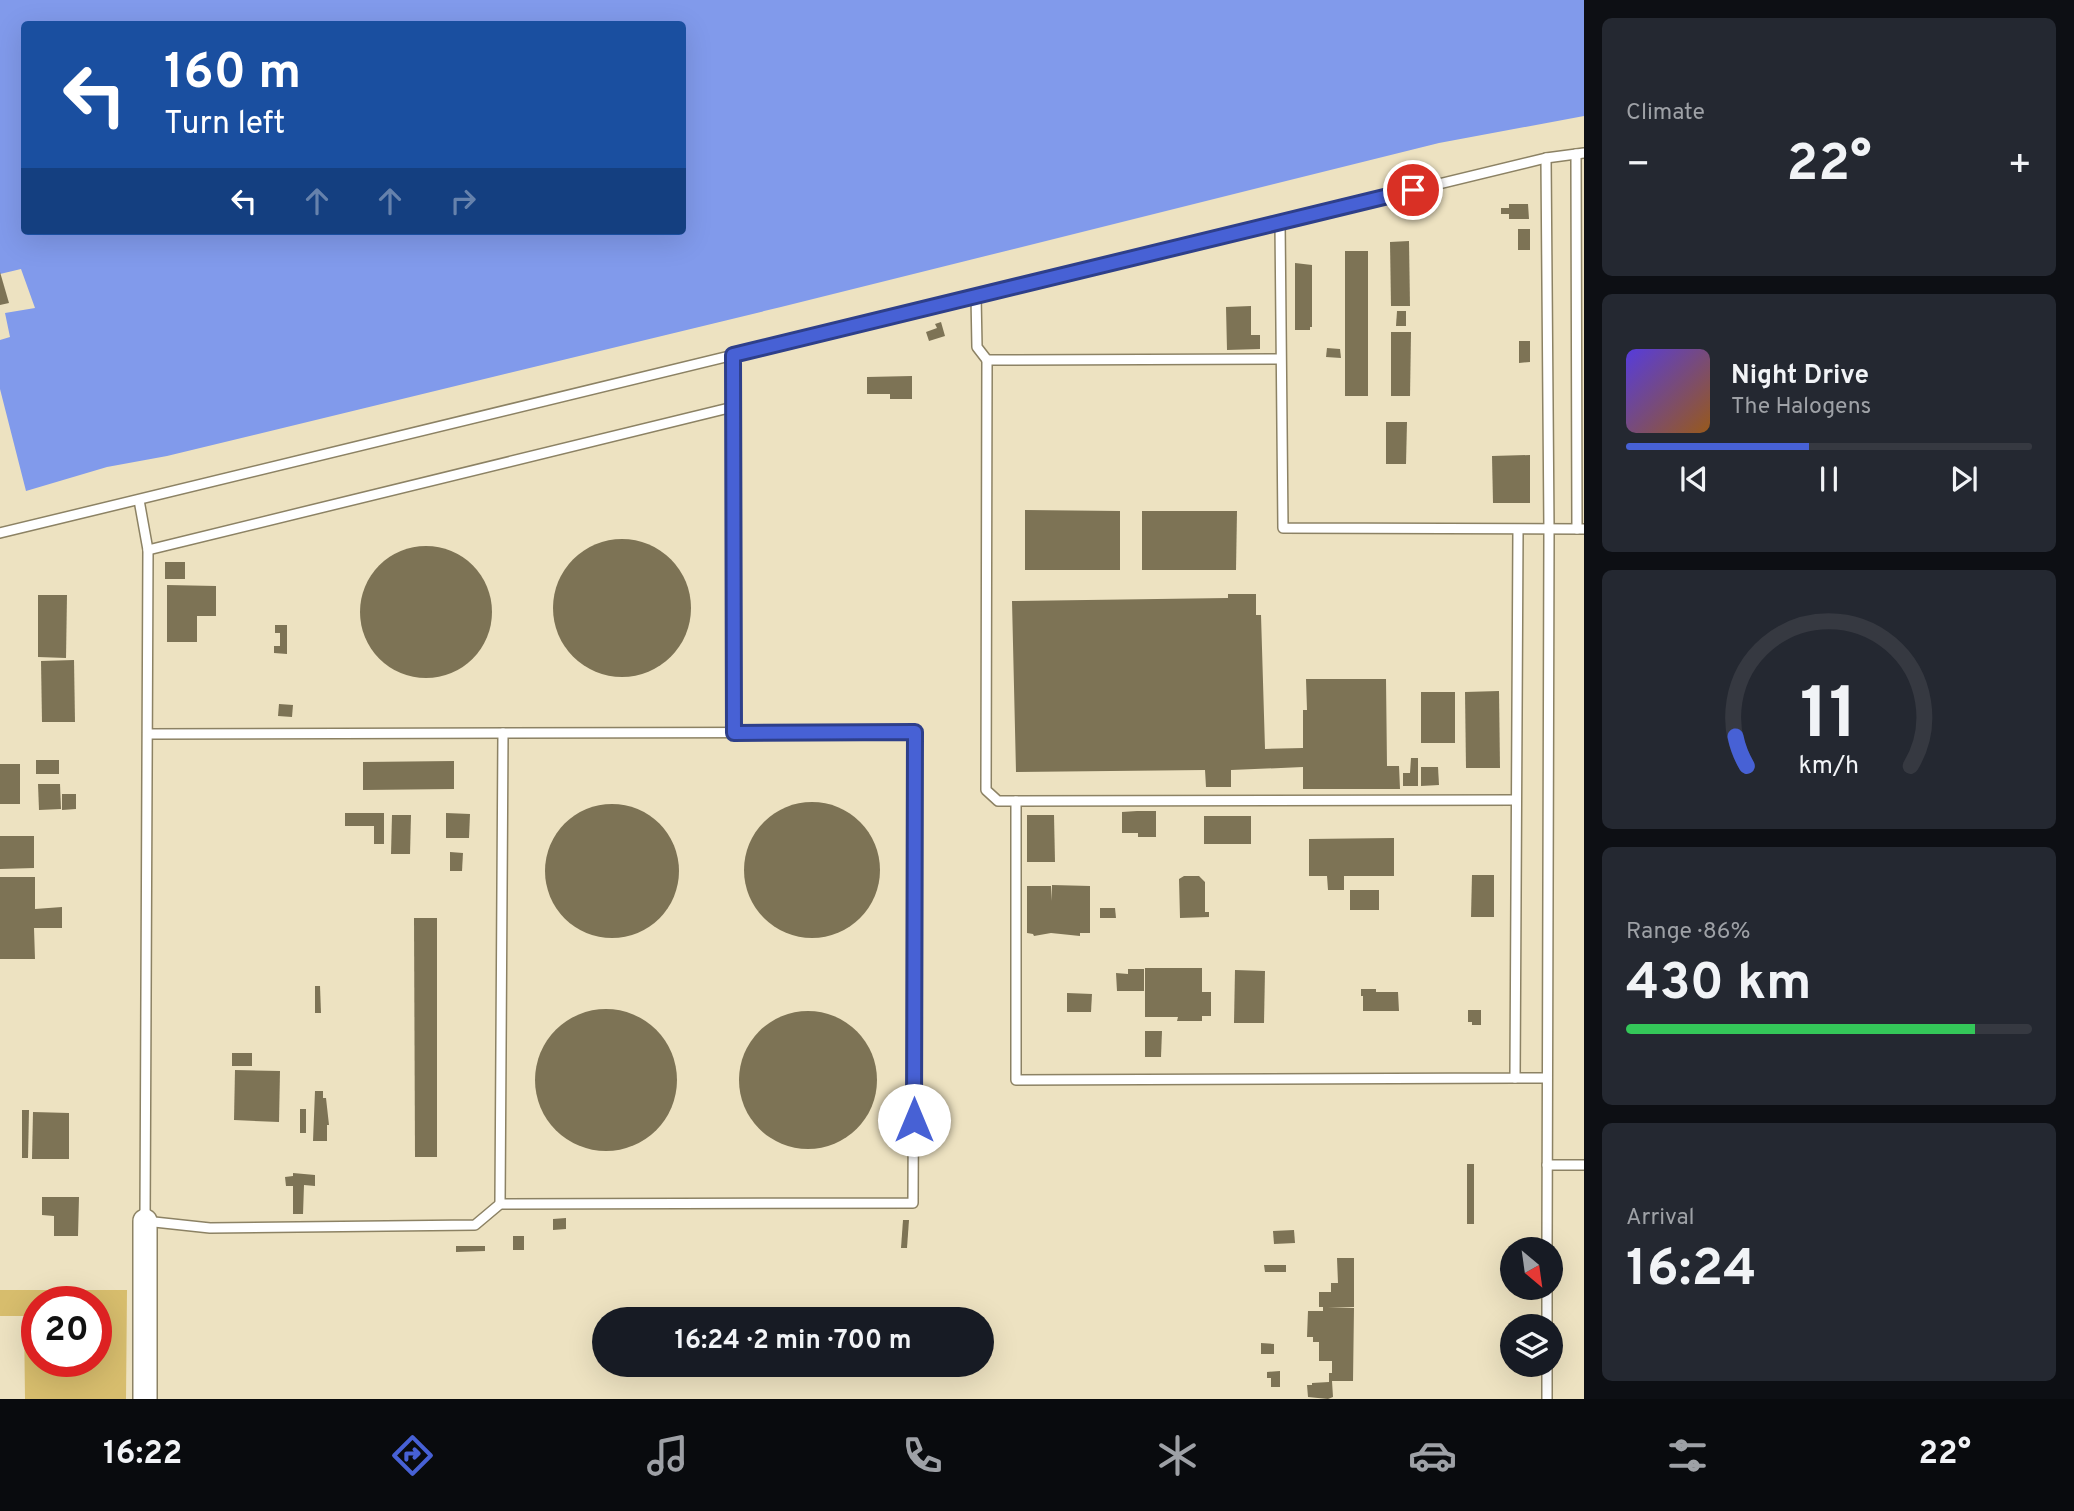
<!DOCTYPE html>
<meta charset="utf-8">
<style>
:root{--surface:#171b24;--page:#242831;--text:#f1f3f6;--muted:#9ea1a6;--line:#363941;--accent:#4761d5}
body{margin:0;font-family:Overpass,sans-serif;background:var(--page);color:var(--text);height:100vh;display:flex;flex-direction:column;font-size:26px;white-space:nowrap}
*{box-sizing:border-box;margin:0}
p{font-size:23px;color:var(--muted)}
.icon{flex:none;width:38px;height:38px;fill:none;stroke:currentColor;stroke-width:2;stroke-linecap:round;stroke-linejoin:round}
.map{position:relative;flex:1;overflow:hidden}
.side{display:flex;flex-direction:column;gap:18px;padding:18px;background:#0d0f14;width:490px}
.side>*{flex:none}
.banner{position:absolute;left:21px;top:21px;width:665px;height:214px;border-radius:7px;box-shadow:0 7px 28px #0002;background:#1a4fa0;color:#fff;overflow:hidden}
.needle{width:46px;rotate:151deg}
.fabs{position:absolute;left:1500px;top:1237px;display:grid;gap:14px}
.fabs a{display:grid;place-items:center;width:63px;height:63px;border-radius:50%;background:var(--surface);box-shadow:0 7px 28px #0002;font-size:35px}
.speed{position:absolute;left:21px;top:1286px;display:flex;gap:14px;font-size:35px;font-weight:700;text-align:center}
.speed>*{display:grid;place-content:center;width:91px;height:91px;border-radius:50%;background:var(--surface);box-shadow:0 7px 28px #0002;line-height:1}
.speed .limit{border:10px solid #d22;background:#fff;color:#111}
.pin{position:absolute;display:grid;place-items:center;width:60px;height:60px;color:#fff;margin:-30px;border:4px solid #fff;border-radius:50%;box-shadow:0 2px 7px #0007}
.me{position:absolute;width:77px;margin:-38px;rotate:0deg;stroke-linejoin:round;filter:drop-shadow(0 0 5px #0008)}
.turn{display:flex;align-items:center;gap:24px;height:147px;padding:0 28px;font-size:32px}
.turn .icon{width:91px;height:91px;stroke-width:2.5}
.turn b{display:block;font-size:49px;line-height:60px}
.lanes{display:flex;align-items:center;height:66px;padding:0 28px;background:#0003;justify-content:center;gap:35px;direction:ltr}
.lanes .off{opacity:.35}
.big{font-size:52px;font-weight:700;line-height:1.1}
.side .card{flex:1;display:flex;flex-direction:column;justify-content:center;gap:10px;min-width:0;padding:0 24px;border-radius:10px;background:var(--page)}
.side .dial{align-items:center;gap:0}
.dial svg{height:182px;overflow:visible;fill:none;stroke:var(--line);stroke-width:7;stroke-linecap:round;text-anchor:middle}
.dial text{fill:var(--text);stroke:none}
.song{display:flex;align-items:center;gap:21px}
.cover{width:84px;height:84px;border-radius:10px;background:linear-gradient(135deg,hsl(250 70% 55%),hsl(30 70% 35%))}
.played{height:7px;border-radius:4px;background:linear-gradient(90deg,var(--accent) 45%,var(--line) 45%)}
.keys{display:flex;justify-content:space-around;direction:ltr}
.heat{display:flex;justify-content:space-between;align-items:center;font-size:38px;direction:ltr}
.charge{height:10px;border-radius:5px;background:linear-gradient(90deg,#34c759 86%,var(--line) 0)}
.trip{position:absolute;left:592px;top:1307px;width:402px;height:70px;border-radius:35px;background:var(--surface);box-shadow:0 7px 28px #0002;font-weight:700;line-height:70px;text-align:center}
.tabs{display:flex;height:112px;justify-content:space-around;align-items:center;background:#090b0e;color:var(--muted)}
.tabs .icon{width:49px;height:49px}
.tabs .current{color:var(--accent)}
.tabs b{font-size:32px;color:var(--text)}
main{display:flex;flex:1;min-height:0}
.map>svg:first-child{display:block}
</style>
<main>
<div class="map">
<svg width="1584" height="1399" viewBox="0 0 1584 1399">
<rect width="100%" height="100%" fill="#ede2c1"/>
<path fill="#d7bd6d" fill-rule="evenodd" d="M0 1290H127L126 1399H25L24 1316H0ZM37 1302H96V1362H37Z"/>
<path fill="#819aeb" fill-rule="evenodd" d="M0 0H1584V116L1439 143 781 307 167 456 107 467 26 491 0 389V340L10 337 5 313 35 308 21 269 0 274ZM24 24H682V231H24Z"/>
<g fill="#7d7355">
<path d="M1509 204H1528L1529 219H1509V214H1501V208H1509Z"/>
<rect x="1518" y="229" width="12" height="21"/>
<path d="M1409 241 1410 306H1391L1390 242Z"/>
<rect x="1345" y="251" width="23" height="145"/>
<path d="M1295 263 1312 265V327H1310V330H1295Z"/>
<path d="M0 272 9 303 0 305Z"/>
<path d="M1251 306V335H1260V349L1227 350 1226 307Z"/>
<path d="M1397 311H1406V326H1396Z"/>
<path d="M941 322 945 336 929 341 926 332 937 328 935 324Z"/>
<path d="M1391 332H1411L1410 396H1391Z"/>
<path d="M1519 341H1530V362L1519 363Z"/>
<path d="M1327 348 1340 349 1341 358 1326 357Z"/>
<path d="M912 376V399H890V394H867V377Z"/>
<path d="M1386 422H1407L1406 464H1386Z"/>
<path d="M1530 455V503H1493L1492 456Z"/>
<path d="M1025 510 1120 511V570H1025Z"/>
<path d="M1142 511H1237L1236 570H1142Z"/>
<circle cx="622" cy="608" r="69"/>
<circle cx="426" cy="612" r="66"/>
<rect x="165" y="562" width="20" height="17"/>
<path d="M167 585 216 586V616H197V642H167Z"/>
<path d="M1228 594H1256V615H1261L1265 749 1303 748V710H1307L1306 679H1386L1387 766H1399L1400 789H1303V767L1231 770V787H1206L1205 770 1016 772 1012 601 1228 598Z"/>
<path d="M38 595H67L66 658 38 657Z"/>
<path d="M275 625H287V654L274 653V646H280V633H275Z"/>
<path d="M74 660 75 722H42L41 661Z"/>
<path d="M1499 691 1500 768H1466L1465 692Z"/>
<rect x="1421" y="692" width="34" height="51"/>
<path d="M279 704 293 705 292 717 278 716Z"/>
<path d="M1411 758H1418V786H1403V773H1410Z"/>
<rect x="36" y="760" width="23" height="14"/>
<path d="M454 761V789L363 790V762Z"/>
<rect x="0" y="764" width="20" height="40"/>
<path d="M1421 767H1438L1439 785 1421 786Z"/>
<path d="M38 784H60L61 809 39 810Z"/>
<path d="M62 794H76V809L62 810Z"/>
<circle cx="812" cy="870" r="68"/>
<circle cx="612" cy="871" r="67"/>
<path d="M1137 811H1156V837H1138V833H1122V812Z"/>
<path d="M345 813H384V844H374V826H345Z"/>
<path d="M446 813 470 814 469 838H446Z"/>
<path d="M392 815H411L410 854H391Z"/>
<path d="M1027 815H1054L1055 862H1027Z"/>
<rect x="1204" y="816" width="47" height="28"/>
<path d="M0 836H34V868L0 869Z"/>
<path d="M1394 838V876H1344V890H1328L1327 876H1309V839Z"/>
<path d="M450 852 463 853 462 871H450Z"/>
<path d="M1472 875H1494V917H1471Z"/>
<path d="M1184 876H1199L1205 882V912H1209V917L1180 918 1179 879Z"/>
<path d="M0 877H35V909L62 907V928H34L35 959H0Z"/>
<path d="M1052 885 1090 886V933H1080V936L1051 933 1034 936 1033 934 1027 933V886H1051L1052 901Z"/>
<rect x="1350" y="890" width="29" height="20"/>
<path d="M1100 908H1115L1116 918H1100Z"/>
<path d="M414 918H437V1157H415Z"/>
<path d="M1145 968H1202V992H1211V1016H1202V1021H1177L1178 1017H1145Z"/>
<path d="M1128 969H1144V991H1117L1116 973 1128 974Z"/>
<path d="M1235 970 1265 971 1264 1023H1234Z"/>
<path d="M315 986H320L321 1013H315Z"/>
<path d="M1361 989H1376V992H1398L1399 1011H1363V996H1361Z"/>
<path d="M1067 993 1092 994 1091 1012H1067Z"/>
<circle cx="606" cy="1080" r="71"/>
<path d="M1468 1010H1481V1025H1472V1022H1468Z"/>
<circle cx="808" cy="1080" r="69"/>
<path d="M1145 1031H1162L1161 1057H1145Z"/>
<rect x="232" y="1053" width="20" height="13"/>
<path d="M235 1070 280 1071 279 1122 234 1120Z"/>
<path d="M315 1091H323V1098H326L329 1125H327V1141H313Z"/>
<rect x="300" y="1109" width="6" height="24"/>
<path d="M22 1110H29L28 1158H22Z"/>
<path d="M33 1112 69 1113V1159H32Z"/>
<rect x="1467" y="1164" width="7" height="60"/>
<path d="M293 1173 315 1175V1186L304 1185 303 1214H293V1186H286L285 1177 293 1176Z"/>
<path d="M42 1197H79L78 1236H54V1216L42 1215Z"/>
<path d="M566 1218V1229L553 1230V1219Z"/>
<path d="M903 1220H909L907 1248H901Z"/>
<path d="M1294 1230 1295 1243 1274 1244 1273 1231Z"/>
<rect x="513" y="1236" width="11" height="14"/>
<path d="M456 1246H485V1251L456 1252Z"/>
<path d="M1337 1258H1354V1307L1328 1308H1354L1353 1381H1332L1333 1397 1328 1399 1308 1397 1307 1385H1312V1383L1329 1382V1373H1332V1361H1319V1342H1313V1337H1307L1308 1311H1323V1307H1319V1292H1331V1283H1338Z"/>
<path d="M1264 1265H1286V1272H1265Z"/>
<path d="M1261 1343 1274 1344V1354H1261Z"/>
<path d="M1280 1371V1387H1271V1378H1267V1372Z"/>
</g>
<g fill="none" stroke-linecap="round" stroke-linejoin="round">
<g stroke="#8c8264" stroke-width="12">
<g id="service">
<path d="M1576 154 1577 529"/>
<path d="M1546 158 1549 530 1547 1250"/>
<path d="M1280 222 1283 528 1584 529"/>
<path d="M976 295 977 347 987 360"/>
<path d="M1280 359 987 360 986 790 998 801 1516 800"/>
<path d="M733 407V355"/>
<path d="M139 500 148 550 145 1221 210 1228 475 1225 500 1204 913 1203 915 732 148 734"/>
<path d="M0 533 1546 158 1584 153"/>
<path d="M148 550 733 407 734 733"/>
<path d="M1016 801V1080L1515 1078 1518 530"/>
<path d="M1515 1078H1547"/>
<path d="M1547 1165H1584"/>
<path d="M500 1204 503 733"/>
<path d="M1547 1288V1326"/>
<path d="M1547 1365V1399"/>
</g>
</g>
<g stroke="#8c8264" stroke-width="26">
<path id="tertiary" d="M145 1399V1221"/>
</g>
<use href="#service" stroke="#fff" stroke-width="9"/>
<use href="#tertiary" stroke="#fff" stroke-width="23"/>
</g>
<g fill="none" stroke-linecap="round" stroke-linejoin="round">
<g stroke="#2e3f8a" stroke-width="18">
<path id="route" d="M914 1120 915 732 734 733 733 355 1413 190"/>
</g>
<use href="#route" stroke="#4761d5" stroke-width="12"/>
</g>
</svg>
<div class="fabs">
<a><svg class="needle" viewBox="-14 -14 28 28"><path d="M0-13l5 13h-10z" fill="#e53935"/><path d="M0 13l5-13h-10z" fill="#9ea1a6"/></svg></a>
<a><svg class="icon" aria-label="layers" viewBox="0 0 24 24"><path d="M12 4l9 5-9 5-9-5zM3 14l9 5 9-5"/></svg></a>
</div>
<div class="speed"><div class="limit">20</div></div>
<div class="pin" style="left:1413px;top:190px;background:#d93025"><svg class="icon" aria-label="arrive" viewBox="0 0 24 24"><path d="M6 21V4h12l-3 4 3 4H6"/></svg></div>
<svg class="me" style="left:914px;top:1120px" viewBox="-20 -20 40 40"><circle r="19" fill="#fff"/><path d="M0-13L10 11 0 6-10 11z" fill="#4761d5"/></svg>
<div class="trip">16:24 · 2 min · 700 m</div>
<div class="banner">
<div class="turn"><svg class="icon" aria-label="left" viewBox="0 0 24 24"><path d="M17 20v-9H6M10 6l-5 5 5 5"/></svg><div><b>160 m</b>Turn left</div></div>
<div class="lanes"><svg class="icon" aria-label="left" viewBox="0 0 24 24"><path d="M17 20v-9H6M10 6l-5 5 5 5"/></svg><svg class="icon off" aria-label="ahead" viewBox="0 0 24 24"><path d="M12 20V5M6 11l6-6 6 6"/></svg><svg class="icon off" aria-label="ahead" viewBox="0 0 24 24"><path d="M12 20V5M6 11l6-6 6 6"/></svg><svg class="icon off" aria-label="right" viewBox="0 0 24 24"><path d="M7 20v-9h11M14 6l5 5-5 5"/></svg></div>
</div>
</div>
<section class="side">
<div class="card"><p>Climate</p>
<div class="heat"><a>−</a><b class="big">22°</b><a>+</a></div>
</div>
<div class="card">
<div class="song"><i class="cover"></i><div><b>Night Drive</b><p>The Halogens</p></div></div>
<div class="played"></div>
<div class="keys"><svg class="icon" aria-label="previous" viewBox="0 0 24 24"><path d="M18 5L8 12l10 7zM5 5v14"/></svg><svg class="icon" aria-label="pause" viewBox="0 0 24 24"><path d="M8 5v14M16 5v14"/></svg><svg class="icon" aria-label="next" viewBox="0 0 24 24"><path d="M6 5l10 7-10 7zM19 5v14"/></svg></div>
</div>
<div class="card dial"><svg viewBox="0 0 100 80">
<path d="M14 69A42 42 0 1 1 86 69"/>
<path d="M14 69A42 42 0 0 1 9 56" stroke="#4761d5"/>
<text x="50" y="56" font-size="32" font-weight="700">11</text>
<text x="50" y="72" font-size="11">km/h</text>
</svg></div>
<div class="card"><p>Range · 86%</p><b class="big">430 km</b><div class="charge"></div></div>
<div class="card"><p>Arrival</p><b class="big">16:24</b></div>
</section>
</main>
<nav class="tabs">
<b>16:22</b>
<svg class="icon current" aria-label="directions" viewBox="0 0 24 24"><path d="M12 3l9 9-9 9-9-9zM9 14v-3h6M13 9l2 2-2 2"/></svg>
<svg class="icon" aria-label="music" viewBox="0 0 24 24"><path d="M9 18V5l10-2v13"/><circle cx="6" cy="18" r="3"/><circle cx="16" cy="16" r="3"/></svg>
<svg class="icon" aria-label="phone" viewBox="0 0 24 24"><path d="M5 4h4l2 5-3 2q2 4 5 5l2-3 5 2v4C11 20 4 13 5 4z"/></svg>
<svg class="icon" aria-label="climate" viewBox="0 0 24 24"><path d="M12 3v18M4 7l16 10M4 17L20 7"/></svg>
<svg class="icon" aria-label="car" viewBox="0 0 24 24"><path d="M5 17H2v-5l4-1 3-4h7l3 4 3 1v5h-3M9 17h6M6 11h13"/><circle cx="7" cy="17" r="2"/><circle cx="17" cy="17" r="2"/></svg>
<svg class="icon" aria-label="filters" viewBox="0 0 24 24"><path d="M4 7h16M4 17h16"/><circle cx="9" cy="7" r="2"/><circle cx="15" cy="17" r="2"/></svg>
<b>22°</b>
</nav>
